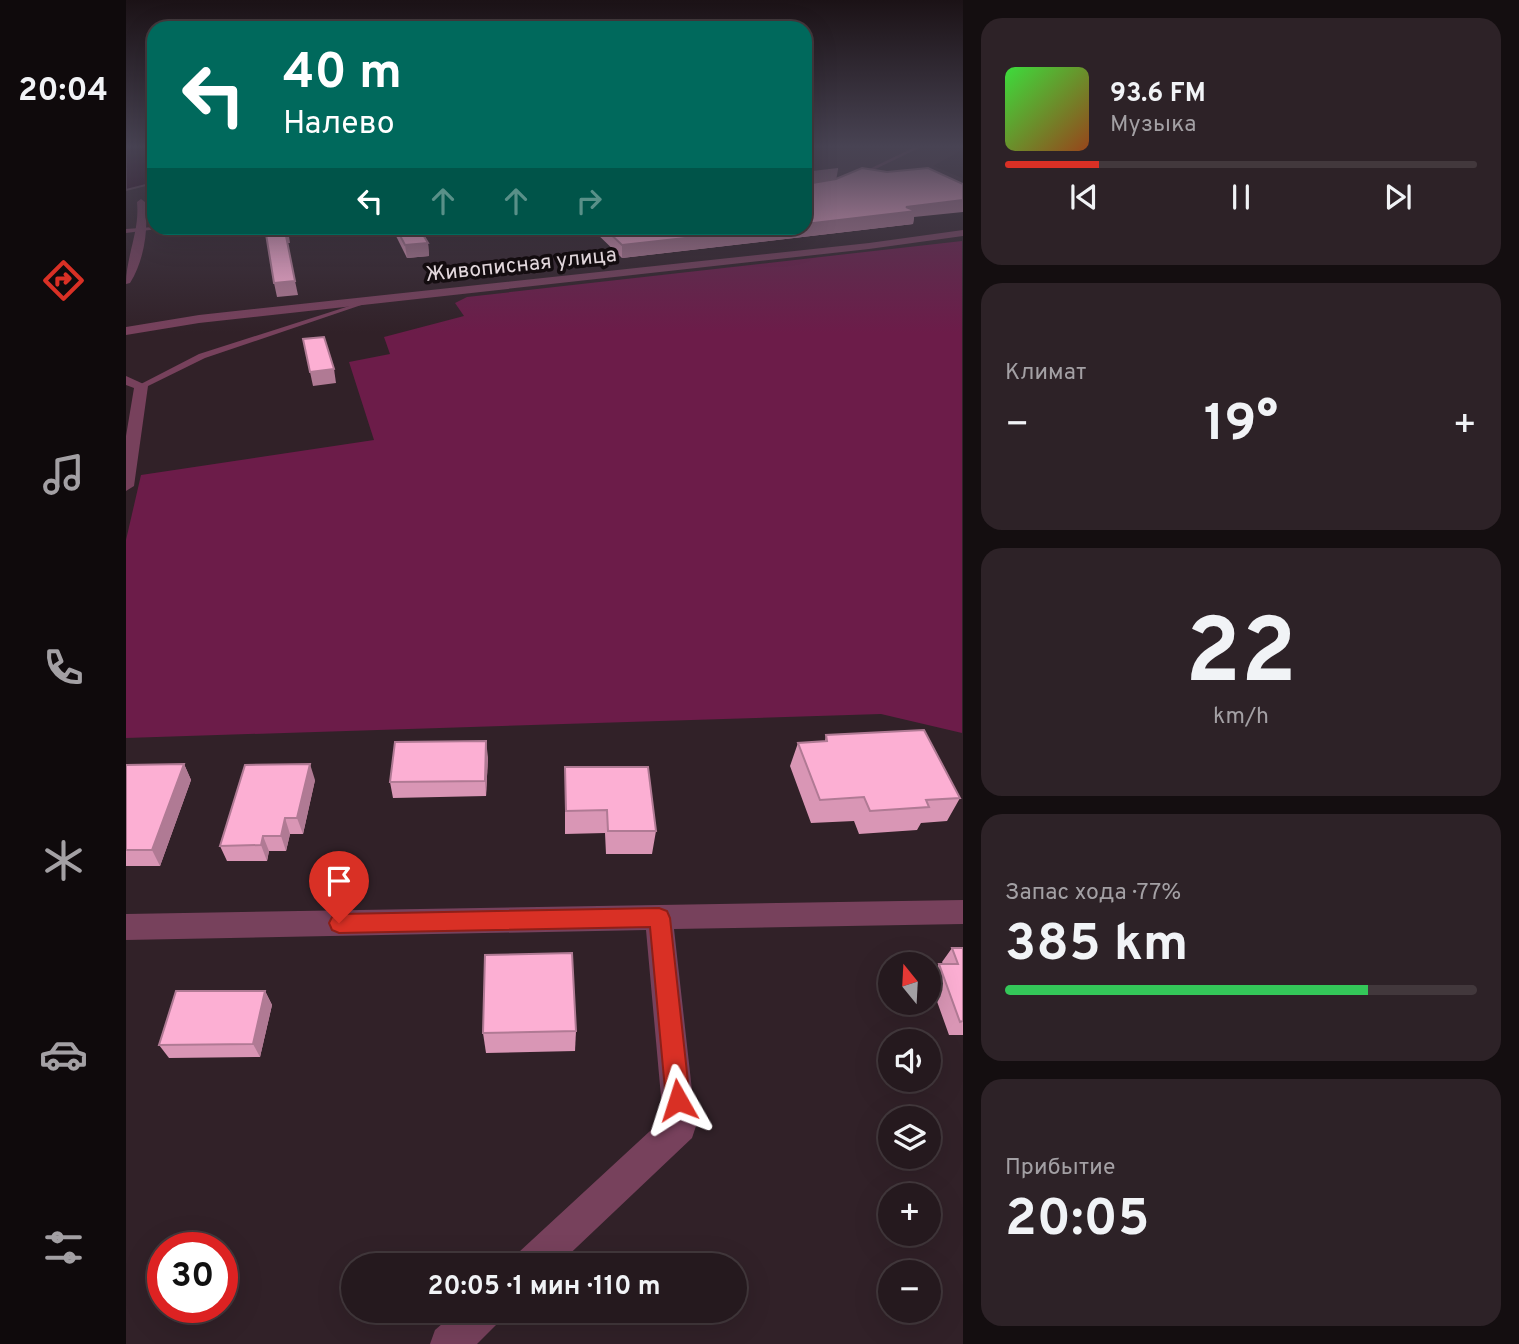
<!DOCTYPE html>
<html lang="ru">
<meta charset="utf-8">
<style>
:root{--surface:#25191e;--page:#2d2227;--text:#f1f3f6;--muted:#a3a0a4;--line:#42383c;--accent:#d93025}
body{margin:0;font-family:Overpass,sans-serif;background:var(--page);color:var(--text);height:100vh;display:flex;flex-direction:column;font-size:26px;white-space:nowrap}
*{box-sizing:border-box;margin:0}
p{font-size:23px;color:var(--muted)}
.icon{flex:none;width:38px;height:38px;fill:none;stroke:currentColor;stroke-width:2;stroke-linecap:round;stroke-linejoin:round}
.map{position:relative;flex:1;overflow:hidden}
.sheet{display:flex;flex-direction:column;gap:18px;padding:18px;background:#140e10;width:556px}
.sheet>*{flex:none}
.hud{position:absolute;left:21px;top:21px;width:665px;height:214px;border-radius:21px;box-shadow:0 7px 28px #0002,0 0 0 2px var(--line);background:#00695c;color:#fff;overflow:hidden}
.needle{width:46px;rotate:342deg}
.controls{position:absolute;left:752px;top:952px;display:grid;gap:14px}
.controls a{display:grid;place-items:center;width:63px;height:63px;border-radius:50%;background:var(--surface);box-shadow:0 7px 28px #0002,0 0 0 2px var(--line);font-size:35px}
.speed{position:absolute;left:21px;top:1232px;display:flex;gap:14px;font-size:35px;font-weight:700;text-align:center}
.speed>*{display:grid;place-content:center;width:91px;height:91px;border-radius:50%;background:var(--surface);box-shadow:0 7px 28px #0002,0 0 0 2px var(--line);line-height:1}
.speed .limit{border:10px solid #d22;background:#fff;color:#111}
.pin{position:absolute;display:grid;place-items:center;width:60px;height:60px;color:#fff;margin:-72px -30px;border-radius:50% 50% 50% 0;rotate:-45deg;box-shadow:0 0 7px #0007}
.pin .icon{rotate:45deg}
.me{position:absolute;width:77px;margin:-38px;rotate:354deg;stroke-linejoin:round;filter:drop-shadow(0 0 5px #0008)}
.turn{display:flex;align-items:center;gap:24px;height:147px;padding:0 21px;font-size:32px}
.turn .icon{width:91px;height:91px;stroke-width:2.5}
.turn b{display:block;font-size:49px;line-height:60px}
.lanes{display:flex;align-items:center;height:66px;padding:0 21px;background:#0003;justify-content:center;gap:35px;direction:ltr}
.lanes .off{opacity:.35}
.big{font-size:52px;font-weight:700;line-height:1.1}
.sheet .tile{flex:1;display:flex;flex-direction:column;justify-content:center;gap:10px;min-width:0;padding:0 24px;border-radius:21px;background:var(--page)}
.sheet .dial{align-items:center;gap:0}
.dial b{font-size:91px;line-height:1}
.song{display:flex;align-items:center;gap:21px}
.cover{width:84px;height:84px;border-radius:10px;background:linear-gradient(135deg,hsl(120 70% 55%),hsl(20 70% 35%))}
.played{height:7px;border-radius:4px;background:linear-gradient(90deg,var(--accent) 20%,var(--line) 20%)}
.keys{display:flex;justify-content:space-around;direction:ltr}
.heat{display:flex;justify-content:space-between;align-items:center;font-size:38px;direction:ltr}
.charge{height:10px;border-radius:5px;background:linear-gradient(90deg,#34c759 77%,var(--line) 0)}
.trip{position:absolute;left:215px;top:1253px;width:406px;height:70px;border-radius:35px;background:var(--surface);box-shadow:0 7px 28px #0002,0 0 0 2px var(--line);font-weight:700;line-height:70px;text-align:center}
main{display:flex;flex:1;min-height:0}
.tab-bar{display:flex;flex-direction:column;width:126px;justify-content:space-around;align-items:center;background:#0f0a0c;color:var(--muted)}
.tab-bar .icon{width:49px;height:49px}
.tab-bar .on{color:var(--accent)}
.tab-bar b{font-size:32px;color:var(--text)}
.map>svg:first-child{display:block}
</style>
<main>
<nav class="tab-bar">
<b>20:04</b>
<svg class="icon on" aria-label="directions" viewBox="0 0 24 24"><path d="M12 3l9 9-9 9-9-9zM9 14v-3h6M13 9l2 2-2 2"/></svg>
<svg class="icon" aria-label="music" viewBox="0 0 24 24"><path d="M9 18V5l10-2v13"/><circle cx="6" cy="18" r="3"/><circle cx="16" cy="16" r="3"/></svg>
<svg class="icon" aria-label="phone" viewBox="0 0 24 24"><path d="M5 4h4l2 5-3 2q2 4 5 5l2-3 5 2v4C11 20 4 13 5 4z"/></svg>
<svg class="icon" aria-label="climate" viewBox="0 0 24 24"><path d="M12 3v18M4 7l16 10M4 17L20 7"/></svg>
<svg class="icon" aria-label="car" viewBox="0 0 24 24"><path d="M5 17H2v-5l4-1 3-4h7l3 4 3 1v5h-3M9 17h6M6 11h13"/><circle cx="7" cy="17" r="2"/><circle cx="17" cy="17" r="2"/></svg>
<svg class="icon" aria-label="filters" viewBox="0 0 24 24"><path d="M4 7h16M4 17h16"/><circle cx="9" cy="7" r="2"/><circle cx="15" cy="17" r="2"/></svg>
</nav>
<div class="map">
<svg width="837" height="1344" viewBox="0 0 837 1344">
<rect width="100%" height="100%" fill="#312128"/>
<path fill="#3f2a33" d="M679 145H836V150L807 166 836 178V182L679 194Z"/>
<path fill="#6c1c49" d="M836 241V733L755 714 0 738V540L15 475 248 440 223 362 264 354 258 337 338 316 329 303 341 297Z"/>
<path fill="#290118" stroke="#614253" stroke-width="2" d="M0 145H28V183L0 190Z"/>
<g fill="none" stroke-linecap="round" stroke-linejoin="round">
<g fill="#77415c" fill-rule="evenodd">
<path d="M793 145H799L733 177 729 176Z"/>
<path d="M28 227 39 228 0 233V229Z"/>
<path d="M242 300 247 301 79 358 18 388 11 386 73 354Z"/>
</g>
<g fill="#77415c" fill-rule="evenodd">
<path d="M15 199 19 202C23 229 18 261 4 283L0 284C0 256 14 231 11 202Z"/>
<path d="M837 230V236L743 249 73 323 0 335V327L73 315 743 243Z"/>
<path d="M0 376 22 386 8 486 0 491V436L8 388 0 385Z"/>
<path d="M837 900V924L548 929 570 1126 566 1138 432 1265H388L393 1252 537 1119 520 930 0 940V914Z"/>
<path d="M331 1311H377L371 1324 351 1344H304L309 1330Z"/>
</g>
</g>
<g fill="#d996b5">
<path d="M681 173 710 179 788 217 787 224 496 258 465 228H679Z"/>
<path d="M266 228H293L302 243 303 256 281 258Z"/>
<path d="M700 735 834 798 821 821 795 823 791 830 733 834 728 821 685 823 664 766 672 743 699 741Z"/>
<path d="M362 757 360 796 267 798 264 782Z"/>
<path d="M58 764 65 780 34 866H0V765Z"/>
<path d="M439 767 530 831 526 854H480L479 833 439 834Z"/>
<path d="M189 780 177 834H164L160 851H143L141 861H101L94 846Z"/>
<path d="M826 948H837V1035H823L803 979 813 964H817L816 962Z"/>
<path d="M139 991 146 1005 134 1057 43 1058 33 1045Z"/>
<path d="M450 1031 449 1051 360 1053 357 1033Z"/>
</g>
<g fill="#b07a94">
<path d="M712 169 710 181 679 186 681 175Z"/>
<path d="M837 200V212L788 217 787 224 496 258V245L649 228H679V224L780 207Z"/>
<path d="M96 228H140L141 234 98 237Z"/>
<path d="M159 228H183L159 230Z"/>
<path d="M162 230 164 243H161L159 231Z"/>
<path d="M302 243 303 256 281 258 279 245Z"/>
<path d="M169 281 172 295 151 297 148 283Z"/>
<path d="M208 369 210 383 187 386 184 372Z"/>
<path d="M360 741 362 757 360 796 359 781Z"/>
<path d="M58 764 65 780 34 866 26 850Z"/>
<path d="M184 764 189 780 177 834 171 818Z"/>
<path d="M159 818 164 834 160 851 155 836Z"/>
<path d="M137 836 143 851 141 861 135 845Z"/>
<path d="M139 991 146 1005 134 1057 127 1044Z"/>
</g>
<g fill="#fcafd3" stroke="#b07a94" stroke-width="2">
<path d="M736 168 761 172 802 168 837 184V200L780 207 790 211 679 224V173L712 169 681 175 680 184 710 179Z"/>
<path d="M139 228H161L162 230 159 231 169 281 148 283Z"/>
<path d="M270 228H293L302 243 279 245Z"/>
<path d="M478 228H649L496 245Z"/>
<path d="M198 337 208 369 184 372 177 339Z"/>
<path d="M798 730 834 798 800 800 803 807 744 811 738 797 694 800 672 743 701 741 700 735Z"/>
<path d="M360 741 359 781 264 782 269 742Z"/>
<path d="M58 764 26 850H0V765Z"/>
<path d="M184 764 171 818H159L155 836H137L135 845 94 846 119 765Z"/>
<path d="M439 767H522L530 831H482L481 810 440 811Z"/>
<path d="M826 948H837V1021L834 1022 813 964H832Z"/>
<path d="M446 953 450 1031 357 1033 359 955Z"/>
<path d="M50 991H139L127 1044 33 1045Z"/>
</g>
<linearGradient id="sky" x2="0" y2="1"><stop stop-color="#1b1216"/><stop offset="0.44" stop-color="#484353"/><stop offset="1" stop-color="#484353" stop-opacity="0"/></linearGradient>
<rect width="837" height="333" fill="url(#sky)"/>
<path fill="#d93025" stroke="#8d1f18" stroke-width="2" d="M533 908 541 911 544 918 564 1100 560 1109 552 1112 543 1109 540 1100 524 927 213 933 206 930 203 923 206 917 213 914Z"/>
<g text-anchor="middle" stroke-width="7" stroke-linejoin="round" paint-order="stroke">
<g font-size="21" fill="#e3d8dd" stroke="#140d10">
<text transform="translate(395 264) rotate(-6)" y="7">Живописная улица</text>
</g>
</g>
</svg>
<div class="controls">
<a><svg class="needle" viewBox="-14 -14 28 28"><path d="M0-13l5 13h-10z" fill="#e53935"/><path d="M0 13l5-13h-10z" fill="#a3a0a4"/></svg></a>
<a><svg class="icon" aria-label="sound" viewBox="0 0 24 24"><path d="M4 9h4l5-4v14l-5-4H4zM17 9q2 3 0 6"/></svg></a>
<a><svg class="icon" aria-label="layers" viewBox="0 0 24 24"><path d="M12 4l9 5-9 5-9-5zM3 14l9 5 9-5"/></svg></a>
<a>+</a>
<a>−</a>
</div>
<div class="speed"><div class="limit">30</div></div>
<div class="pin" style="left:213px;top:923px;background:#d93025"><svg class="icon" aria-label="arrive" viewBox="0 0 24 24"><path d="M6 21V4h12l-3 4 3 4H6"/></svg></div>
<svg class="me" style="left:552px;top:1100px" viewBox="-20 -20 40 40"><path d="M0-17L14 15 0 8-14 15z" fill="#d93025" stroke="#fff" stroke-width="4"/></svg>
<div class="trip">20:05 · 1 мин · 110 m</div>
<div class="hud">
<div class="turn"><svg class="icon" aria-label="left" viewBox="0 0 24 24"><path d="M17 20v-9H6M10 6l-5 5 5 5"/></svg><div><b>40 m</b>Налево</div></div>
<div class="lanes"><svg class="icon" aria-label="left" viewBox="0 0 24 24"><path d="M17 20v-9H6M10 6l-5 5 5 5"/></svg><svg class="icon off" aria-label="ahead" viewBox="0 0 24 24"><path d="M12 20V5M6 11l6-6 6 6"/></svg><svg class="icon off" aria-label="ahead" viewBox="0 0 24 24"><path d="M12 20V5M6 11l6-6 6 6"/></svg><svg class="icon off" aria-label="right" viewBox="0 0 24 24"><path d="M7 20v-9h11M14 6l5 5-5 5"/></svg></div>
</div>
</div>
<section class="sheet">
<div class="tile">
<div class="song"><i class="cover"></i><div><b>93.6 FM</b><p>Музыка</p></div></div>
<div class="played"></div>
<div class="keys"><svg class="icon" aria-label="previous" viewBox="0 0 24 24"><path d="M18 5L8 12l10 7zM5 5v14"/></svg><svg class="icon" aria-label="pause" viewBox="0 0 24 24"><path d="M8 5v14M16 5v14"/></svg><svg class="icon" aria-label="next" viewBox="0 0 24 24"><path d="M6 5l10 7-10 7zM19 5v14"/></svg></div>
</div>
<div class="tile"><p>Климат</p>
<div class="heat"><a>−</a><b class="big">19°</b><a>+</a></div>
</div>
<div class="tile dial"><b>22</b><p>km/h</p></div>
<div class="tile"><p>Запас хода · 77%</p><b class="big">385 km</b><div class="charge"></div></div>
<div class="tile"><p>Прибытие</p><b class="big">20:05</b></div>
</section>
</main>
